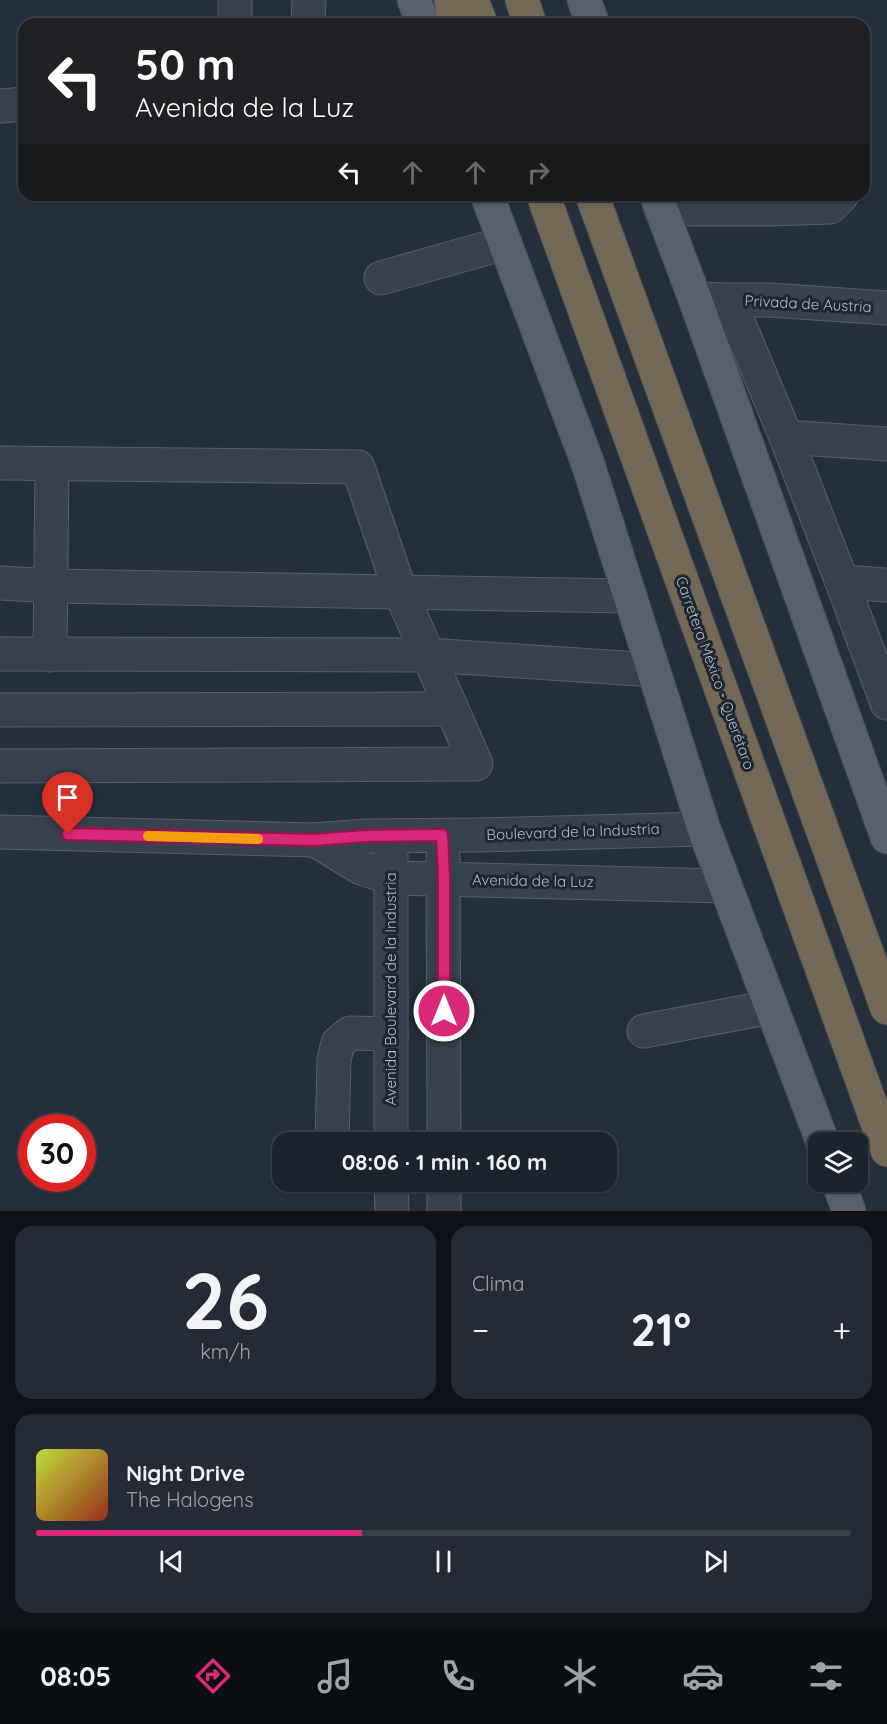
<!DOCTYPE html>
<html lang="es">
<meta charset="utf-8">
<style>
:root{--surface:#1b232e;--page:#242b36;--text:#f1f3f6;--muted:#a0a4aa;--line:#39404a;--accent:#db2777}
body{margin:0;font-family:Quicksand,sans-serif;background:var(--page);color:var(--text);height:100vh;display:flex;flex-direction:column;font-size:22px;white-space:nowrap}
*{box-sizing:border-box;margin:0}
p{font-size:20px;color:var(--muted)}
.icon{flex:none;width:33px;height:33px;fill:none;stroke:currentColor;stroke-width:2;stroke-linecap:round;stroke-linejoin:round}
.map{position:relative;height:1211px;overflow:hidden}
.details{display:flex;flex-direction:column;gap:15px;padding:15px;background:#0f1319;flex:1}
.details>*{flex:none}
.banner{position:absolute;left:18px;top:18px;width:852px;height:183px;border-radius:18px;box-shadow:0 2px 4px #0004,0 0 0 2px var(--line);background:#202124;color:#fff;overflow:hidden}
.tools{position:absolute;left:808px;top:1132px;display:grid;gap:12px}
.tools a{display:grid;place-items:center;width:60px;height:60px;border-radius:12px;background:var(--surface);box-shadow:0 2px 4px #0004,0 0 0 2px var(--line);font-size:30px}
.speed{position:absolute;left:18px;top:1114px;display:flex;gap:12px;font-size:30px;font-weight:700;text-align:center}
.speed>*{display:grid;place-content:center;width:78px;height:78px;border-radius:50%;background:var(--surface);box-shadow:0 2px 4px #0004,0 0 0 2px var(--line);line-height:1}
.speed .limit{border:9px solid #d22;background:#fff;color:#111}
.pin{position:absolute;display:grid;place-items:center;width:51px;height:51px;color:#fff;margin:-62px -26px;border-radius:50% 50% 50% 0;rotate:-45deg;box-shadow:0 0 6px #0007}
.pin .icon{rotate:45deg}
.me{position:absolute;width:66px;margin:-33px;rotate:0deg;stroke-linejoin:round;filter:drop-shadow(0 0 4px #0008)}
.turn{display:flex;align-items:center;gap:21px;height:126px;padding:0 18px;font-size:27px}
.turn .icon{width:78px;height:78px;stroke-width:2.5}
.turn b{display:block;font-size:42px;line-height:51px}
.lanes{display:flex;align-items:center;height:57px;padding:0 18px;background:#0003;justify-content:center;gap:30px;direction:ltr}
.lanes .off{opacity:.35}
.big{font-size:45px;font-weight:800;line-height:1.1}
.details .tile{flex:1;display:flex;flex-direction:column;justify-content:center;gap:9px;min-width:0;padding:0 21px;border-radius:18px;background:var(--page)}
.details .dial{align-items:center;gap:0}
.dial b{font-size:78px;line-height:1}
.song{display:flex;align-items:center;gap:18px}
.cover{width:72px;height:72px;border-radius:9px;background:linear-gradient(135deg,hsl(70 70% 55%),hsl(10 70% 35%))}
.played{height:6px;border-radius:3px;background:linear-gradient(90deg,var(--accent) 40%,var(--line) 40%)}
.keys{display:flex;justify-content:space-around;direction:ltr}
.heat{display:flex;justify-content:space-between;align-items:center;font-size:33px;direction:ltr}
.details .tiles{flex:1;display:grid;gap:15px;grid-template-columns:1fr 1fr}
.tile:last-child{grid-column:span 2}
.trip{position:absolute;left:272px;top:1132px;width:345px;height:60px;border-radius:18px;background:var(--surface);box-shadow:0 2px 4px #0004,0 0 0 2px var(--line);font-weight:800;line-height:60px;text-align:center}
.menu{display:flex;height:96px;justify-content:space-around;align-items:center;background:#0b0e12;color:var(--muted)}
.menu .icon{width:42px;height:42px}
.menu .current{color:var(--accent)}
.menu b{font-size:27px;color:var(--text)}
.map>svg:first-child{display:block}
</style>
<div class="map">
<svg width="887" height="1211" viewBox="0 0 887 1211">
<rect width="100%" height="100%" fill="#242f3e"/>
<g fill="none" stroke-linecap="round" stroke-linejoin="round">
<g stroke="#565f6c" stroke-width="35">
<g id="minor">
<path d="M235 0V24"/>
<path d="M308 24 309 0"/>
<path d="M0 106 24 104"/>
<path d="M661 209H770L830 207 842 195"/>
<path d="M381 278 505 243"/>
<path d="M695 299 729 300 786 437 842 582 887 703"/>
<path d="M729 300H770L887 308"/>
<path d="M786 437 887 444"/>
<path d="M0 463 358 467 400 591 476 764 0 766"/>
<path d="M842 582 887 585"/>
<path d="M0 583 52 586 630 596"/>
<path d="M0 654 428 655 653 670"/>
<path d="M50 655 52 464"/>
<path d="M0 710 452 709"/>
<path d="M0 832 315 840 365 836 478 835 704 829"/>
<path d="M315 840 361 868 391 878 725 886"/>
<path d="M391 855V1143"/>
<path d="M443 857 444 1143"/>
<path d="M644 1031 771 1007"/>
<path d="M332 1143 334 1060 338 1043 350 1033 391 1034"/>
<path d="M391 1182 392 1211"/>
<path d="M444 1211V1182"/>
</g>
</g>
<g stroke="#414a57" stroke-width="35">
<g id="major">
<path d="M414 0 423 24"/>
<path d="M584 0 593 24"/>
<path d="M487 195 588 464 704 829 823 1143"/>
<path d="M656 195 695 299 887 837"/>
<path d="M838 1182 849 1211"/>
</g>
</g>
<g stroke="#434c59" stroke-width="35">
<g id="highway">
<path d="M451 0 455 24"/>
<path d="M472 0 481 24"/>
<path d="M522 0 530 24"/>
<path d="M543 195 887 1150"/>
<path d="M592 195 887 1008"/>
</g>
</g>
<use href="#minor" stroke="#38414e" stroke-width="33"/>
<use href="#major" stroke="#56606e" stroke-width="33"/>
<use href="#highway" stroke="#746855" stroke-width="33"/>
</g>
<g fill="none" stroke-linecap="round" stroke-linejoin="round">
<g stroke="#8e194d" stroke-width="15">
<path id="route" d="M68 834 315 840 365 836 442 835 444 878V1011"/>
</g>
<use href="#route" stroke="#db2777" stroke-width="10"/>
<path stroke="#f59e0b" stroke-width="10" d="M148 836 258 839"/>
</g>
<g text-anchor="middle" stroke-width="6" stroke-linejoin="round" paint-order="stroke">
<g font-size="15" fill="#b4bcc9" stroke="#1d2633">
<text transform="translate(808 304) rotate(3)" y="5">Privada de Austria</text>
<text transform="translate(715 673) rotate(70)" y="5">Carretera México - Querétaro</text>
<text transform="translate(573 832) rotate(-2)" y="5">Boulevard de la Industria</text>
<text transform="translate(533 881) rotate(1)" y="5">Avenida de la Luz</text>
<text transform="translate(391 989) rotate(-90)" y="5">Avenida Boulevard de la Industria</text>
</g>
</g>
</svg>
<div class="tools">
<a><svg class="icon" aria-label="layers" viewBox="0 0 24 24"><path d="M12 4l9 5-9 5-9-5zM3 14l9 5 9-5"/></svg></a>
</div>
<div class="speed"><div class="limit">30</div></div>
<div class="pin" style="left:68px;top:834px;background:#d93025"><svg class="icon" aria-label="arrive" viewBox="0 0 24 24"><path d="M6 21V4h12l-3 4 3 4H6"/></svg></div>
<svg class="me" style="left:444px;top:1011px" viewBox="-20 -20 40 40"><circle r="17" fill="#db2777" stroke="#fff" stroke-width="3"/><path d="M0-11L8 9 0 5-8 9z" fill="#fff"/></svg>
<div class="trip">08:06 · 1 min · 160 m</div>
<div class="banner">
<div class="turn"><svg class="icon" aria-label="left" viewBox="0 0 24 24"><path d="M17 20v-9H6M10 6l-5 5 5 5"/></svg><div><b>50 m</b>Avenida de la Luz</div></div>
<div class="lanes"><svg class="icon" aria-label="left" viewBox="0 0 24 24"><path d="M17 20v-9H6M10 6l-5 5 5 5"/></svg><svg class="icon off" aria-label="ahead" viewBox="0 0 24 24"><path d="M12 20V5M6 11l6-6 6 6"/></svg><svg class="icon off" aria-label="ahead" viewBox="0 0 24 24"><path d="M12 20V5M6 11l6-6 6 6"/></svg><svg class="icon off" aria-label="right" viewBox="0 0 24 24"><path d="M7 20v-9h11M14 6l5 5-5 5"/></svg></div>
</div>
</div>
<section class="details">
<div class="tiles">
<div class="tile dial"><b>26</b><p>km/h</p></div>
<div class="tile"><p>Clima</p>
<div class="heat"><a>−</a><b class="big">21°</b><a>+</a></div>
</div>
<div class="tile">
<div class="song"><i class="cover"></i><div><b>Night Drive</b><p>The Halogens</p></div></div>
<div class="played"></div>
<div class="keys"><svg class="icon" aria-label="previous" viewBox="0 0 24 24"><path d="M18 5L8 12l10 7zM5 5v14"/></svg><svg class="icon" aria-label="pause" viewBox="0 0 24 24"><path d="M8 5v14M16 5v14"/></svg><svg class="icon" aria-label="next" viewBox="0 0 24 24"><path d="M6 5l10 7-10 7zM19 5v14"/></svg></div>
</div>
</div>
</section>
<nav class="menu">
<b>08:05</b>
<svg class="icon current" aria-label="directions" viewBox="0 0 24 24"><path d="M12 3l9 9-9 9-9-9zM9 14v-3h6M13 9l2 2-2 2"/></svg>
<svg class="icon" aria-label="music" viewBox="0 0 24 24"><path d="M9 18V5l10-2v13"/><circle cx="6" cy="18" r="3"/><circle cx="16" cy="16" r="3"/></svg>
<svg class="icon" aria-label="phone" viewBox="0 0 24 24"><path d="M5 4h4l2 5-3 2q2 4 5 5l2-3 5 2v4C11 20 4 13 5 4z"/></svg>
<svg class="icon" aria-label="climate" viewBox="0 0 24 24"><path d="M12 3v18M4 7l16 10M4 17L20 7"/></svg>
<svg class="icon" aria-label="car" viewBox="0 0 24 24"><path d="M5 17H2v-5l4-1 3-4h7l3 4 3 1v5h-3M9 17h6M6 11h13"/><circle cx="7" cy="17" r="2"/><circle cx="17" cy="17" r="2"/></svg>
<svg class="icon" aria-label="filters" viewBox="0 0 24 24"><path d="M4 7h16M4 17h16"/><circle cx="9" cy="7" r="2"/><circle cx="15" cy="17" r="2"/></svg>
</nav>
